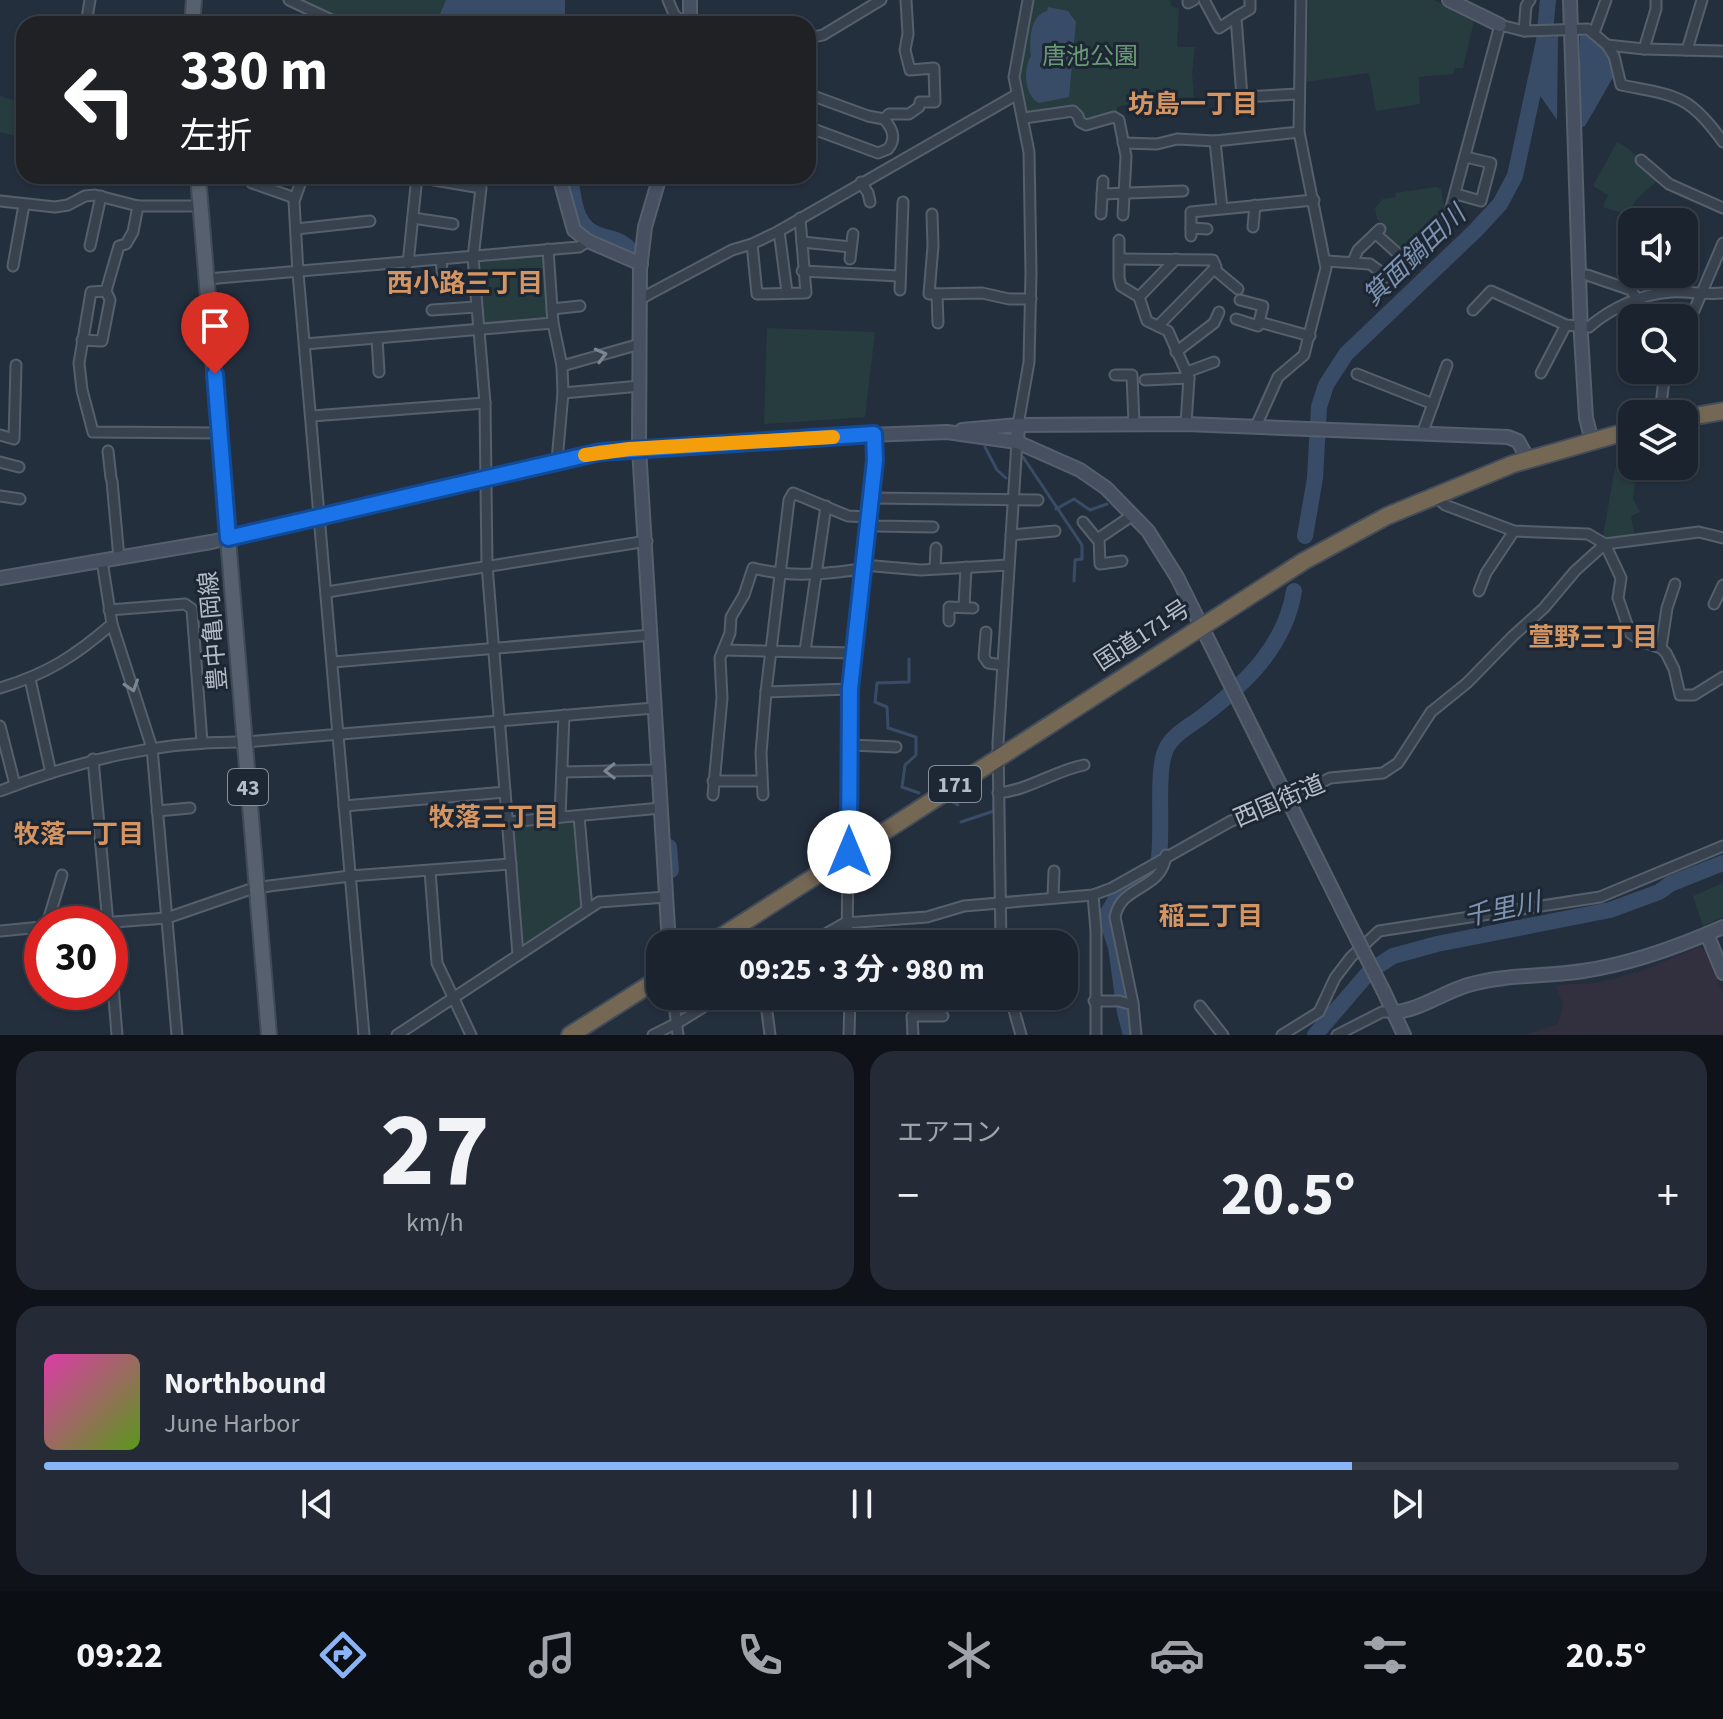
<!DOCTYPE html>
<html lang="ja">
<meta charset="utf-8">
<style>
:root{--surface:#1b232e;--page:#242b36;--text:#f1f3f6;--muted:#a0a4aa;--line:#39404a;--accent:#8ab4f8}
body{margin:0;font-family:"Source Sans 3","Noto Sans JP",sans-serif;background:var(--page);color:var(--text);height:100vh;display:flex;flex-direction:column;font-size:30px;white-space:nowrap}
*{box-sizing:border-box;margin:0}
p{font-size:26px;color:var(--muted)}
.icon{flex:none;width:44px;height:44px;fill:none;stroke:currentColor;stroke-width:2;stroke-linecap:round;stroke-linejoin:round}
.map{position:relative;height:1035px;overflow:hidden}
.details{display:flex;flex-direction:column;gap:16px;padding:16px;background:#0f1319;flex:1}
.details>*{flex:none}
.hud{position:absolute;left:16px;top:16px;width:800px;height:168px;border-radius:24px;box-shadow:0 2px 6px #0004,0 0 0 2px var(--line);background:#202124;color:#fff;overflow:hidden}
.controls{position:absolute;left:1618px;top:208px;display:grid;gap:16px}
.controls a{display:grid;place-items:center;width:80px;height:80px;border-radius:16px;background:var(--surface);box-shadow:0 2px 6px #0004,0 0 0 2px var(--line);font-size:40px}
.speed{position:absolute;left:24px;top:906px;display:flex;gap:16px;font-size:40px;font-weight:700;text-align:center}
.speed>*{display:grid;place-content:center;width:104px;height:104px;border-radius:50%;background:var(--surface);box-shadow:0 2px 6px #0004,0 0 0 2px var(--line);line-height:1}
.speed .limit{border:12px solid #d22;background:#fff;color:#111}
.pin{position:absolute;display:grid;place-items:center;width:68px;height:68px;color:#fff;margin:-82px -34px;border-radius:50% 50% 50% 0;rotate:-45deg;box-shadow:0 0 8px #0007}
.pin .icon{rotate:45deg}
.me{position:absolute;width:88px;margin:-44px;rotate:0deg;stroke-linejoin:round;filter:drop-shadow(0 0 6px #0008)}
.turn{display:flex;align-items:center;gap:28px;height:168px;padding:0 32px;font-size:36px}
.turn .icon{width:104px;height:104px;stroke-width:2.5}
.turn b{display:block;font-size:56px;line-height:68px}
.big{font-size:60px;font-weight:700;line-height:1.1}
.details .tile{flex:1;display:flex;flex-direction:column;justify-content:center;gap:12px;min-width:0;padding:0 28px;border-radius:24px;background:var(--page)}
.details .dial{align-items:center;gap:0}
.dial b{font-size:104px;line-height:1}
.song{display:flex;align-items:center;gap:24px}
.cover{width:96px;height:96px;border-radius:12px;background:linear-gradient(135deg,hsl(320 70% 55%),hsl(90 70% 35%))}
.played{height:8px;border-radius:4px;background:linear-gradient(90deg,var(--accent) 80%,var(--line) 80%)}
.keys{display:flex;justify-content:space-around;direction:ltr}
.heat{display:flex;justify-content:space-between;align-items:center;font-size:44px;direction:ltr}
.details .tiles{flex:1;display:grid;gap:16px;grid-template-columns:1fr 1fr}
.tile:last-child{grid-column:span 2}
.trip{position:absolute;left:646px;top:930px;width:432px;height:80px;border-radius:24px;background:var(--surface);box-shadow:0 2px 6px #0004,0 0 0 2px var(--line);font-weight:700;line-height:80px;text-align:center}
.tab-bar{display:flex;height:128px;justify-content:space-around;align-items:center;background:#0b0e12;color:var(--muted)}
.tab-bar .icon{width:56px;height:56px}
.tab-bar .on{color:var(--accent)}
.tab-bar b{font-size:36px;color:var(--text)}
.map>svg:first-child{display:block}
</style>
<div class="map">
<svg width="1723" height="1035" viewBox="0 0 1723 1035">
<rect width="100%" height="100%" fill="#242f3e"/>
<path fill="#32303f" d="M1699 947 1705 950 1723 995V1035H1525L1558 1024 1563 1005 1556 985 1594 983 1617 978 1644 970Z"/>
<g fill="#263c3f">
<path d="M304 0H553L552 24H351Z"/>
<path d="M1031 0H1170L1171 6 1179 9 1177 45 1179 47H1195L1192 73 1194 97 1146 100 1117 107V114L1087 123 1080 112 1037 115 1027 113C1009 77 1024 37 1031 0Z"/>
<path d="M1309 0H1434L1474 21 1463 68H1455L1453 74 1419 77 1420 104 1376 111 1369 73 1305 82Z"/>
<path d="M0 96 24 104V138L0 132Z"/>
<path d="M1617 142C1634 149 1645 168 1658 180L1638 198 1626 214 1603 207 1608 195 1593 186Z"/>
<path d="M1436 187 1441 189 1445 211 1402 249 1384 233V224L1377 219 1375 208 1383 199 1396 197 1395 193Z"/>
<path d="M539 256 544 260 550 316 548 319 487 326 482 323 478 264 480 261Z"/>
<path d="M767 328 875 332 865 417 764 424Z"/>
<path d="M1615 468 1636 474 1633 499 1640 512 1631 516 1635 538 1613 539 1603 536Z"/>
<path d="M571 820 576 823 582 904 579 913 524 946 521 943 514 828 516 826Z"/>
<path d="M1723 883V917L1703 926 1693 896Z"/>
</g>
<g fill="#394c67">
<path d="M446 0H550V24H433V21H437Z"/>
<path d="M1048 7 1068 11 1076 22 1069 97 1039 103C1024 95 1023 69 1031 56 1029 41 1030 15 1047 11Z"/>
<path d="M1580 34C1599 37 1611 58 1615 74L1585 126 1580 128Z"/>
<path d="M1558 35 1557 120 1539 94 1551 38Z"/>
</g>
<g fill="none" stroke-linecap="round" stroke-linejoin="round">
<g stroke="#394c67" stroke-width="3">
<path d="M985 447 997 470 1006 478"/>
<path d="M1023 457 1082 545V559L1075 560 1074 581"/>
<path d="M1056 509 1074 499 1090 510 1107 504"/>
<path d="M909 659V682L877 683 875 702 887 707 888 728 916 737V755L905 765 902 787 919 793"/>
<path d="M1003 738 1010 629"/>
<path d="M953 802 958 805"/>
<path d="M961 822 994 811V801"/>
</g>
<g stroke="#394c67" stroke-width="16">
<path d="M557 24V0"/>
<path d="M570 176C574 200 574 229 602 236 614 239 623 241 631 251"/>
<path d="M1305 536 1315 478 1319 407 1326 385 1346 354 1475 231 1500 204 1515 176 1544 41 1548 0"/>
<path d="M669 847 671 870"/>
<path d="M1131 1035 1125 1012 1116 947 1109 926 1108 913 1117 897 1153 873 1158 865C1164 834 1155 772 1166 749 1173 734 1190 726 1203 716 1246 683 1285 646 1294 591"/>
<path d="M1315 1035 1370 971 1393 956 1437 944 1610 910 1659 892 1670 884 1723 863"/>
</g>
<g stroke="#565f6c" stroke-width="13">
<g id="street">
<path d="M289 0 340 24"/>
<path d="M668 0 674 14 683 24"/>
<path d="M1188 0V3L1194 0"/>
<path d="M1204 0 1219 28 1236 17 1242 97 1298 94"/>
<path d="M1236 17 1250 9V0"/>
<path d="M86 24 90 0"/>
<path d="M1524 31 1526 6 1530 0"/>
<path d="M1594 33 1606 0"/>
<path d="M808 38 823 35 881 0"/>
<path d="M1607 45 1614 56 1621 85C1676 96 1689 94 1723 142"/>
<path d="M1644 49 1656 9V0"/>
<path d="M1687 50 1702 0"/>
<path d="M808 94 868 116 884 119C892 128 897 138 888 149L878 153 808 127"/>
<path d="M1024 118 1073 111 1078 116 1080 122 1086 125 1114 117 1119 120 1126 156 1123 215"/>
<path d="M884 119 889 114H909L919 107 920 102H935L934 68 910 70 905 50 908 34 906 0"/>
<path d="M1215 141 1222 208"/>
<path d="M1123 143 1157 144 1177 139 1215 141 1299 132"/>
<path d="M1641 160 1669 184 1723 208"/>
<path d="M254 176 252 183 295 198"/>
<path d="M303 176 294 201 298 273 364 1035"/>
<path d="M411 176 481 188 473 258 485 403 487 565 518 955"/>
<path d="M861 182 868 193 870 202"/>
<path d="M1102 194 1183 191"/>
<path d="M1456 194 1481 201 1491 163 1466 157"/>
<path d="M0 201 55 207 68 205 85 196 95 195 138 206H200"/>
<path d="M138 206 133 232 126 244 119 246 106 291 91 292 79 363 82 390 93 432 220 433"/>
<path d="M932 214 933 246 929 294 982 293 1009 299H1031"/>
<path d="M1101 214 1103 181"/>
<path d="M413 218 453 224"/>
<path d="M1253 227 1255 205"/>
<path d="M1191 228 1207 229"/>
<path d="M296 229 370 221"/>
<path d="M779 231 787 292"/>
<path d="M1376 234 1404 259 1442 224 1449 215 1500 25 1524 31 1588 29 1607 45 1644 49 1723 51"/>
<path d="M1191 236V212L1314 200"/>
<path d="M1119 240V278L1121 286 1139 297 1147 321 1168 331 1189 378 1186 424"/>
<path d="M802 242 851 247"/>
<path d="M752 244 757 294 806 293 800 218"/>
<path d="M90 246 101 196"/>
<path d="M548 249 553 323 562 366 563 393 557 461"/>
<path d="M850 259 853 234"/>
<path d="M1120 259 1213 260 1216 267 1158 326"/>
<path d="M441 261 444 288"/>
<path d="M1327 261 1370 264 1389 278"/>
<path d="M1353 261 1358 250 1380 229"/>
<path d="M408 264 417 176"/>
<path d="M13 266 24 205"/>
<path d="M1214 269 1238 289"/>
<path d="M802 271 899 276"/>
<path d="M1587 275 1631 290 1638 300"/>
<path d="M207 279 579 247 588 241"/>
<path d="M900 290 903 202"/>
<path d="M937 294 938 323"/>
<path d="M1139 297 1176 259"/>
<path d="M640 299 732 250 752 244 779 231 1016 95"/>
<path d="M552 309 580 306"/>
<path d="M432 310 476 307"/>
<path d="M1473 310 1491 291 1566 325 1589 327C1611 308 1641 294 1671 292 1689 291 1705 295 1723 293"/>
<path d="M1236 319 1258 326 1263 306 1240 300"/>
<path d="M1259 322 1310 336"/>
<path d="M1684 334 1723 243"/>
<path d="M377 338 379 372"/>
<path d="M82 340 102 341 110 300 106 291"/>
<path d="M305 344 553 323"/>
<path d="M1176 352 1214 323 1219 312"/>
<path d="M562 366 640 344"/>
<path d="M1187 372 1214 362"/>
<path d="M1541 373 1566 325"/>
<path d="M1357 374 1433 404"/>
<path d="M1115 375H1132L1134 423"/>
<path d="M1145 380 1189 378"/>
<path d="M563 393 640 386"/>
<path d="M1660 414 1664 379 1668 370"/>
<path d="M312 416 485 403"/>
<path d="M1018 425 1029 362 1031 273 1029 152 1014 77 1028 0"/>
<path d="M1256 426 1278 377 1304 355 1326 268 1299 132 1301 0"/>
<path d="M1422 434 1447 365"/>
<path d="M0 435 14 439 16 365"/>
<path d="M108 451 111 478"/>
<path d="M0 462 19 467"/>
<path d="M112 481 119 558"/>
<path d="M0 496 20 499"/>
<path d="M1435 496 1445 505 1514 531 1588 534 1605 544 1621 578 1618 598 1630 633 1641 641 1661 648 1666 653 1674 669 1680 695H1694L1723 677"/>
<path d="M870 498 1038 500"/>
<path d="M868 522 875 526 933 527"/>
<path d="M1083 522 1097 539"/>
<path d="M1011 535 1055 531"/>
<path d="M102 561 112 624 152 748 177 1035"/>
<path d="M1122 561 1100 564 1099 538 1133 515"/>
<path d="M863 565 921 570 1009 565"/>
<path d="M935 568 936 548"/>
<path d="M1479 591 1486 573 1514 531"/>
<path d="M327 592 647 541"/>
<path d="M1714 604 1723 585"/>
<path d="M964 607 966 567"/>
<path d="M109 610 185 604 192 609 202 742"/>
<path d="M949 621V607L973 608"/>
<path d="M986 632 984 657 988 663 1003 665"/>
<path d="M1661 648 1667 608 1675 584"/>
<path d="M724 650 854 653"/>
<path d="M805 651 826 506"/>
<path d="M333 662 651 635"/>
<path d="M30 679 51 773"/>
<path d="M0 688C47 674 75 656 112 624"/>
<path d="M766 692 850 689"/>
<path d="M0 726 15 785"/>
<path d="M850 745 896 747"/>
<path d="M93 759 108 924"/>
<path d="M562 772 658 770"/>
<path d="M713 781H761"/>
<path d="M0 791C80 760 159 741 245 742L654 708"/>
<path d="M998 793C1029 790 1054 771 1084 765"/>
<path d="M713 795 722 698 720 658 730 633 731 617 744 595 753 568C791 578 825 574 863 569"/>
<path d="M763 795 761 753 766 692 789 500 793 493 848 516 868 517"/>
<path d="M344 806 505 792"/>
<path d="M157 811 190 808"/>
<path d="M579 816 587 909"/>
<path d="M560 817 564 715"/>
<path d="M508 822 661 808"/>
<path d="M430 871 437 963 471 1035"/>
<path d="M1093 895 1096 931V1035"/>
<path d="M1053 897 1054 871"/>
<path d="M47 924 62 875"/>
<path d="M87 924 167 918 248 890 269 886 350 876 511 864"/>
<path d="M0 931 42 927"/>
<path d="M808 944 845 923 927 917 964 906 1093 895 1112 888 1231 821 1272 808 1330 778 1383 773 1398 763 1431 712 1467 683 1513 636 1544 608 1575 571 1605 544 1699 532 1723 538"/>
<path d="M847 944 850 689 875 460 874 434"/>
<path d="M1001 944 998 743 1017 442"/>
<path d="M110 949 117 1035"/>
<path d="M673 996 678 1035"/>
<path d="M765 996 770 1035"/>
<path d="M1010 996 1021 1035"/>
<path d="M1094 1001H1119L1133 1005"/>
<path d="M1200 1006 1223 1035"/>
<path d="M397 1035 599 902 666 897"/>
<path d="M653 1035 681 1021 721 996"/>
<path d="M849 1035 850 996"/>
<path d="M913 1035 912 1016H943"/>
<path d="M1136 1035 1133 1003 1115 917C1121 884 1162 891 1166 855"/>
<path d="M1282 1035 1319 1012 1335 978 1351 957 1379 931 1600 897 1723 846"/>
<path d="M1337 1035 1382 1012H1394"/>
</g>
</g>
<g stroke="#565f6c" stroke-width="16">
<g id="secondary">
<path d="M1449 0 1500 25"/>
<path d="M1570 0 1581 335 1586 418 1592 441"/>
<path d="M690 24V0"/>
<path d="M559 176 574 230 588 241 641 264"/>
<path d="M660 176 645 227 640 269 639 448 669 944"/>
<path d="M962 430 1018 425"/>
<path d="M1017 442 1018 425 1186 424 1508 437 1518 441 1528 459"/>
<path d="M0 578 211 542 600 452 843 436 947 432 1017 442 1080 470 1106 488 1148 531 1177 577 1347 919"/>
<path d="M1707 934 1723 973"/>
<path d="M1384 992 1404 1035"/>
<path d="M1394 1012C1418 1011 1444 992 1468 985 1505 974 1545 977 1583 971 1630 964 1680 946 1723 927"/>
</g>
</g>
<g stroke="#414a57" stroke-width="18">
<g id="primary">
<path d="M192 24 194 0"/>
<path d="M198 176 269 1035"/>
</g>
</g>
<g stroke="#434c59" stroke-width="20">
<g id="highway">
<path d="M1684 418 1723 411"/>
<path d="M710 944 1304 561 1387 516 1513 464 1632 430"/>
<path d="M570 1035 660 978"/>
</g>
</g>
<use href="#street" stroke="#38414e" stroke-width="9"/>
<use href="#secondary" stroke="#465061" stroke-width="12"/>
<use href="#primary" stroke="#56606e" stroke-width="14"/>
<use href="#highway" stroke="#746855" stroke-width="16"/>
<g stroke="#565f6c" stroke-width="16" stroke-linecap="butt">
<path id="secondary-bridge" d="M1347 919 1384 992"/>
</g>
<use href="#secondary-bridge" stroke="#465061" stroke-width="12"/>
</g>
<defs><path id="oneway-chevron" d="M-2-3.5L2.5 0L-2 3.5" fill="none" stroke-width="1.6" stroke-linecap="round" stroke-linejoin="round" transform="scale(2)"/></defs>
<g stroke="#7c8592">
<use href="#oneway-chevron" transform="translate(601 355) rotate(-15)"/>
<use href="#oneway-chevron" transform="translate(132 686) rotate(72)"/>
<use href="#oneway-chevron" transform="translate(610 771) rotate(179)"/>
</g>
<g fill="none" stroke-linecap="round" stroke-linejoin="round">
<g stroke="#114b97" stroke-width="20">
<path id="route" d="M215 374 228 538 600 452 874 434 875 460 850 689 849 852"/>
</g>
<use href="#route" stroke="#1a73e8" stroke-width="14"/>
<path stroke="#f59e0b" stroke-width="14" d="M585 455 629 449 833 437"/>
</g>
<g text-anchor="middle" stroke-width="6" stroke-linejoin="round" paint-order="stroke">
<g fill="#1d2633" stroke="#878f9c" stroke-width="2">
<rect x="929" y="766" width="52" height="36" rx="6"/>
<rect x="228" y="769" width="40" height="36" rx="6"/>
</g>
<g font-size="22" font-weight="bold" fill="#b4bcc9">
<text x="955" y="792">171</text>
<text x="248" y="795">43</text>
</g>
<g font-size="24" fill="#6b9a76" stroke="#1d2633">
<text x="1090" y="64">唐池公園</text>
</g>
<g font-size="24" fill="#b4bcc9" stroke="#1d2633">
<text transform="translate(213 631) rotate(-95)" y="8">豊中亀岡線</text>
<text transform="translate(1142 635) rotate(-33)" y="8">国道171号</text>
<text transform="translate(1279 801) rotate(-23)" y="8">西国街道</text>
</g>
<g font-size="26" font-weight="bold" fill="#d59563" stroke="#1d2633">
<text x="1193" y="113">坊島一丁目</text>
<text x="465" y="292">西小路三丁目</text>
<text x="1593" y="646">萱野三丁目</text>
<text x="494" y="826">牧落三丁目</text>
<text x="79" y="843">牧落一丁目</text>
<text x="1211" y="925">稲三丁目</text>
</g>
<g font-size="26" font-style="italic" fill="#7c92b1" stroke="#1d2633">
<text transform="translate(1414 255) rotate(-44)" y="9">箕面鍋田川</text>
<text transform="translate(1502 909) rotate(-12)" y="9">千里川</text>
</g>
</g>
</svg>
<div class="controls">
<a><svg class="icon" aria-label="sound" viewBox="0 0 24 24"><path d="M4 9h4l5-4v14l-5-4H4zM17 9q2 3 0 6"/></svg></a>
<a><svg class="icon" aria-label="search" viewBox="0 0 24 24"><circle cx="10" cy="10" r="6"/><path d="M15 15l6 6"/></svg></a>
<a><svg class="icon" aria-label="layers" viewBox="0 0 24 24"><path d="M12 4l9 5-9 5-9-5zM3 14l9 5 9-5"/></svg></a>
</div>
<div class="speed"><div class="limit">30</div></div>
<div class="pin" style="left:215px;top:374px;background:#d93025"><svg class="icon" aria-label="arrive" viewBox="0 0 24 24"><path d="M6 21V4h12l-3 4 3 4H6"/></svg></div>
<svg class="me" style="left:849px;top:852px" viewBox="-20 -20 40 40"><circle r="19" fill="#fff"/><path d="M0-13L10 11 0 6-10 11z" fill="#1a73e8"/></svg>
<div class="trip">09:25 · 3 分 · 980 m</div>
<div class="hud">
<div class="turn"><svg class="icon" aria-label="left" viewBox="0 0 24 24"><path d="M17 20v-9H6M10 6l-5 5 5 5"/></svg><div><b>330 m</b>左折</div></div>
</div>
</div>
<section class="details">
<div class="tiles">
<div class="tile dial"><b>27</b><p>km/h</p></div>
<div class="tile"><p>エアコン</p>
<div class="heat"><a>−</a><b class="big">20.5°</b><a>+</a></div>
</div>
<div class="tile">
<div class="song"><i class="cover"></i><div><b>Northbound</b><p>June Harbor</p></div></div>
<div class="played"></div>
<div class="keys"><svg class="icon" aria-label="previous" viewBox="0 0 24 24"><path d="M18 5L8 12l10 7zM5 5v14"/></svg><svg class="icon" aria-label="pause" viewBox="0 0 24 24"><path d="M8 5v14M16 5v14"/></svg><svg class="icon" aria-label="next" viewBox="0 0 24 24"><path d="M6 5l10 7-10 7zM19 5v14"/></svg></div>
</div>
</div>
</section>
<nav class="tab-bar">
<b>09:22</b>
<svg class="icon on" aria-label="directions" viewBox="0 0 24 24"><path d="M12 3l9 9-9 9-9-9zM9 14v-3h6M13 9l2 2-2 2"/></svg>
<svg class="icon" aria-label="music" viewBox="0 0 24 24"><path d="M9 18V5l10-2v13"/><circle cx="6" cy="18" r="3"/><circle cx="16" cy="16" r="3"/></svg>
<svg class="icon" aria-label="phone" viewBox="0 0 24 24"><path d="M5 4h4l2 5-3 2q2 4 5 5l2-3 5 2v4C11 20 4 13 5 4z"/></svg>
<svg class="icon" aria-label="climate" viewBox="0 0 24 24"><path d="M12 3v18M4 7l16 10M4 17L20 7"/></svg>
<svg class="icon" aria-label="car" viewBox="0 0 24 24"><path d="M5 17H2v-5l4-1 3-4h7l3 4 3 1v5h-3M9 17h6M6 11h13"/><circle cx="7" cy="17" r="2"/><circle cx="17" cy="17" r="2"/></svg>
<svg class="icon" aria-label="filters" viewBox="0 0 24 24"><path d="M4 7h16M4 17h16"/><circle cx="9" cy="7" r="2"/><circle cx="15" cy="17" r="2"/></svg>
<b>20.5°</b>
</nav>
